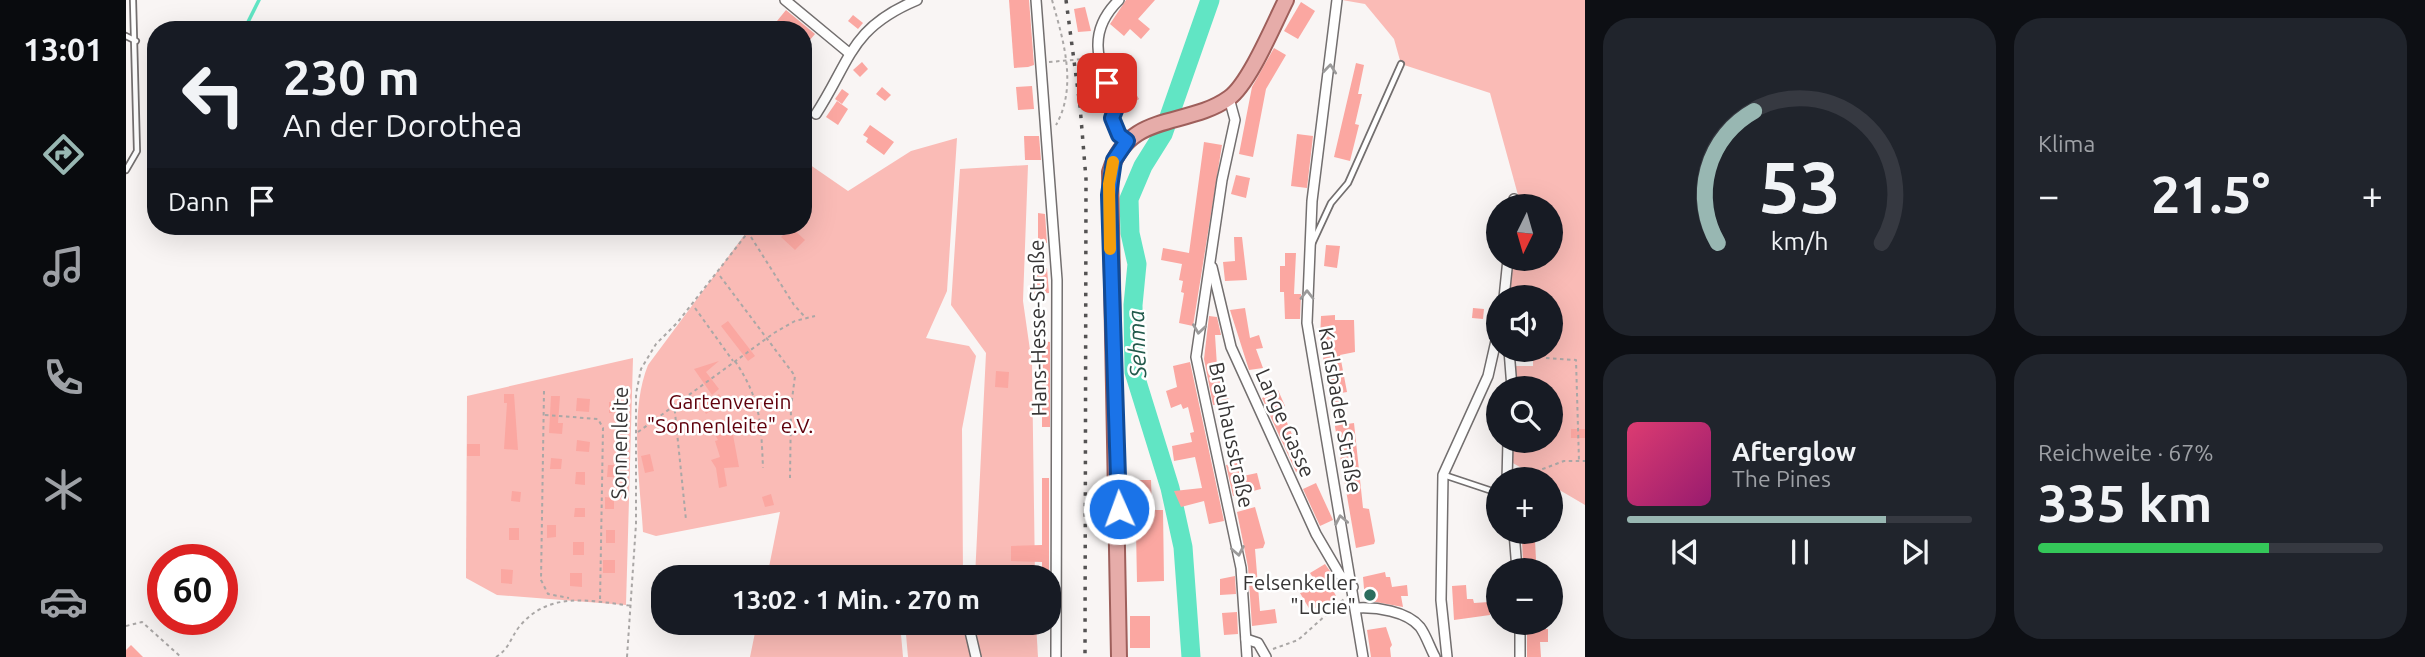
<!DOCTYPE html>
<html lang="de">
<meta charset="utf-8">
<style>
:root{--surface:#171b24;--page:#20242c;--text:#f1f3f6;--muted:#9ea1a6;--line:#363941;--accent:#98b7b2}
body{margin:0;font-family:Ubuntu,sans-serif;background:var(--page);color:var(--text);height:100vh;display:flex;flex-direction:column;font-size:26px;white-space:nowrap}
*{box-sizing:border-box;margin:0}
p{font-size:23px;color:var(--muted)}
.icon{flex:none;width:38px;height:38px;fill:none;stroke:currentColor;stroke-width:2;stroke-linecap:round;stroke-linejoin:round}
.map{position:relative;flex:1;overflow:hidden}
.details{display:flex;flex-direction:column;gap:18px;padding:18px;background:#0d0f14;width:840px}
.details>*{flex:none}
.guide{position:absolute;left:21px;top:21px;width:665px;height:214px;border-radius:28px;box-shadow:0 7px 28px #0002;background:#171b24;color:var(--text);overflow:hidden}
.needle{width:46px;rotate:185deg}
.buttons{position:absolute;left:1360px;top:194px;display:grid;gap:14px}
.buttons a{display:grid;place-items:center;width:77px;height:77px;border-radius:50%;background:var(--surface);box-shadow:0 7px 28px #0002;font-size:35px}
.speed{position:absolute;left:21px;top:544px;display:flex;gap:14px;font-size:35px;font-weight:700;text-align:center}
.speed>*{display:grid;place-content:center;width:91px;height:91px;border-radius:50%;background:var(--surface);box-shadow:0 7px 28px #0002;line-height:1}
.speed .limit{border:10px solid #d22;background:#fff;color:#111}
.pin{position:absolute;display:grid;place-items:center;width:60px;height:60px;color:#fff;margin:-30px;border-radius:14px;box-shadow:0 4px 10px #0006}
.me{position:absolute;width:77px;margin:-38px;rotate:358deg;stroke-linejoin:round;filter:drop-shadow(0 0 5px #0008)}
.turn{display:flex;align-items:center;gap:24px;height:147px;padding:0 21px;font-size:32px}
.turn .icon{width:91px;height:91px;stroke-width:2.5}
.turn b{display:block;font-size:49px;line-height:60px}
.then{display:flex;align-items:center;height:66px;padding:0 21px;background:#0003;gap:14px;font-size:26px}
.big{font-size:52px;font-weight:600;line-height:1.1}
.details .widget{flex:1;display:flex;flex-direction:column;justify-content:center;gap:10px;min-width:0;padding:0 24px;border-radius:28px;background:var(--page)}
.details .dial{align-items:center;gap:0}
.dial svg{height:182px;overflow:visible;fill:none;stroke:var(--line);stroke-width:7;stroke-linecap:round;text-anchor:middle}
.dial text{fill:var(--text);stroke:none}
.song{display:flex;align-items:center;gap:21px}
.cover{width:84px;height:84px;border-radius:10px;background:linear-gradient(135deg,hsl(340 70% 55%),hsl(320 70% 35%))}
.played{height:7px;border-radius:4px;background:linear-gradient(90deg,var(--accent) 75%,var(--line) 75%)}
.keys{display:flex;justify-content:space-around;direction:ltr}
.heat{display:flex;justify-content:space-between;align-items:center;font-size:38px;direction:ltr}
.charge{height:10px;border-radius:5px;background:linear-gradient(90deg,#34c759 67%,var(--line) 0)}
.details .tiles{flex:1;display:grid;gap:18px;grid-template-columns:repeat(2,1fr)}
.trip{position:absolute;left:525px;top:565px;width:410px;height:70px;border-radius:28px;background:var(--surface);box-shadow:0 7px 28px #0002;font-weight:600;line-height:70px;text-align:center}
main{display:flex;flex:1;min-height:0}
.menu{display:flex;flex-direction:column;width:126px;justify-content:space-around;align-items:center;background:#090b0e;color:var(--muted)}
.menu .icon{width:49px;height:49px}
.menu .on{color:var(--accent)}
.menu b{font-size:32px;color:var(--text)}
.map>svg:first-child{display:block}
</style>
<main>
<nav class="menu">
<b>13:01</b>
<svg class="icon on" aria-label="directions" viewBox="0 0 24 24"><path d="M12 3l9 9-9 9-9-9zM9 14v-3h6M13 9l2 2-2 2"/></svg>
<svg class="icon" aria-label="music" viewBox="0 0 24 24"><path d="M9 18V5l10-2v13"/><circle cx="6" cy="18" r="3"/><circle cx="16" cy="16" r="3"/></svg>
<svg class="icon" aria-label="phone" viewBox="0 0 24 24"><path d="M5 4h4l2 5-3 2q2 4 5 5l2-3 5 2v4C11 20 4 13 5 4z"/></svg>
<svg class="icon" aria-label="climate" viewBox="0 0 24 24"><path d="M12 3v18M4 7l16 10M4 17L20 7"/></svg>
<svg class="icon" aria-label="car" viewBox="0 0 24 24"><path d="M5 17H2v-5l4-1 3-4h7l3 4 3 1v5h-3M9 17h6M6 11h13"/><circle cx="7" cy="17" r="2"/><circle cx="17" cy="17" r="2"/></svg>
</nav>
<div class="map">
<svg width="1459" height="657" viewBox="0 0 1459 657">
<rect width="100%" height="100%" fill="#f9f5f4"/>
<g fill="#fabbb6">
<path d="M1216 0H1459V505L1425 485 1424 480 1415 479 1385 462 1387 441H1424V388H1389L1390 366H1407V350H1424V298L1382 297 1386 259H1424V206H1391L1392 195 1364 93 1275 64 1268 39 1239 4Z"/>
<path d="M831 138 821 291 800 338 843 346 850 356 836 429 837 577H641L654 512 530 536 517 532C514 482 503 412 522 365L625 226H677V160L722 191 785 151Z"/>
<path d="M902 165 897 301 906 364 909 577H849L860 353 825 305 834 169Z"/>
<path d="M507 358 500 605 371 595 340 578 341 396Z"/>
<path d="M631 623H774L777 657H624Z"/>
<path d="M779 623H910L912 657H782Z"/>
</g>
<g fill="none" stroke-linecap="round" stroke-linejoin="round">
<path stroke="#61e5c4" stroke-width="3.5" d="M118 30 133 0"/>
<path stroke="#61e5c4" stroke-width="19" d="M1065 657 1057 547 1044 488 1008 372 1007 305 1011 264 1004 233 1003 199 1017 166 1037 134 1084 0"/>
</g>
<g fill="#fba7a1">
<path d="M883 0H903L908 65 902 67 888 68Z"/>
<path d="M1000 0H1029L1012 19 1024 29 1015 39 1004 29 998 36 984 24Z"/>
<path d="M1175 2 1189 11 1172 39 1158 31Z"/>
<path d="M959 7 965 31 952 32 948 9Z"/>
<path d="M660 10 689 34 677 48V30H662L651 21Z"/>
<path d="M727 15 737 23 732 29 722 21Z"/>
<path d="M1148 48 1160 55 1140 89 1127 157 1113 154 1126 87Z"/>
<path d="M736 62 742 69 734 77 727 70Z"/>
<path d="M1230 63 1238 65 1232 94H1236L1229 124 1233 125 1224 161 1208 157Z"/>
<path d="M992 64 1013 99 1005 105 984 69Z"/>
<path d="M906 86 908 109 892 110 890 87Z"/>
<path d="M756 87 765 95 759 101 750 94Z"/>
<path d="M716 89 723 94 716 104 709 99Z"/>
<path d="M711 101 722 109 712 125 700 117Z"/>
<path d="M744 125 768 142 758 155 740 142 742 138 737 135Z"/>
<path d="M1171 134 1187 136 1181 188 1165 186Z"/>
<path d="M898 136H913L915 160H899Z"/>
<path d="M1078 142 1096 145 1067 326 1053 323 1058 293 1055 292 1057 281 1053 280 1056 264 1035 260 1037 248 1063 253Z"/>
<path d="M1110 175 1124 178 1120 198 1105 194Z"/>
<path d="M912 213 919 214 921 243 912 244Z"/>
<path d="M665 227 679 240 669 250 655 237Z"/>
<path d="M1108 237H1116L1121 280 1099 281 1097 262 1109 261Z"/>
<path d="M1200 245 1214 246 1211 268 1198 266Z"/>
<path d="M1159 253H1170L1168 294H1175L1174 319H1159L1158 292H1154V266H1159Z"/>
<path d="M921 268 923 293 908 294V269Z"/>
<path d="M1119 308 1124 338 1133 335 1137 348 1130 349 1137 368 1123 370 1104 310Z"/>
<path d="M1347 308 1358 309 1357 319 1346 318Z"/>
<path d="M1209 315V320H1228L1229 352 1214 355 1221 392 1215 393 1221 424 1228 423 1237 508 1243 509 1249 541 1248 544 1230 548 1194 340 1195 316Z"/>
<path d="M1083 316 1091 317 1095 335H1089L1091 366H1096L1103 402 1087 405 1078 359Z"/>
<path d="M602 321 629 356 622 361 595 326Z"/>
<path d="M916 341 924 342V427H916Z"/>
<path d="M593 361 580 372 593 389 586 395 568 369Z"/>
<path d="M1064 362 1098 521 1083 524 1078 501 1055 507 1048 491 1076 488 1069 457 1048 461 1046 446 1066 442 1064 433 1068 432 1062 407 1057 409 1055 404 1045 408 1040 391 1051 387 1047 366Z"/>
<path d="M870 371 883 372 882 388 869 387Z"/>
<path d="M1152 390 1159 406 1155 408 1180 468 1170 472 1136 398Z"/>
<path d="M378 394H388L392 450 378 449 381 403H378Z"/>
<path d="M593 394 598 401 580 414 575 405Z"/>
<path d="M425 396H434L432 423H437L436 434 423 433Z"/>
<path d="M451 398 464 399 463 412 450 411Z"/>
<path d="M483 402H492V412L483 413Z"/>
<path d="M604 419 613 467 598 468 601 486 593 488 590 468 585 460 594 457 589 441 592 440 583 424Z"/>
<rect x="1445" y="429" width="14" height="9"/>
<path d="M451 440 464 442 463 452 450 451Z"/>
<rect x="341" y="444" width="13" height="12"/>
<path d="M524 454 528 471 519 473 515 456Z"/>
<path d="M425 458 436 459 435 469H424Z"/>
<path d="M1114 462 1117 476 1131 473 1135 489 1107 496 1100 465Z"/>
<path d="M482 465H492V477H481Z"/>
<path d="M450 472H459V485L449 484Z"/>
<path d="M916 478H923V578H916V562L885 561V546L916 545Z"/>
<path d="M1009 480H1025L1026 510H1037L1038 581 1011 582Z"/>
<path d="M1190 483 1207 520 1194 526 1177 489Z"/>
<path d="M386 491 395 492 394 502 385 501Z"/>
<path d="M645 494 648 505 639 507 636 497Z"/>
<path d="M479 497 488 498V509H479Z"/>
<path d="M1129 507 1139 543 1137 548 1129 549 1134 611 1149 609 1151 623 1126 626 1122 567 1111 512Z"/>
<path d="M449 508H459V517H448Z"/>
<path d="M421 525H430V537L421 538Z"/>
<rect x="383" y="528" width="10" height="12"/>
<rect x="480" y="530" width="9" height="13"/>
<path d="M1409 540 1410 560 1397 561 1396 541Z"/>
<rect x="447" y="542" width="11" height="13"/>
<rect x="477" y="560" width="12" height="13"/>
<path d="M1199 564 1214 585 1206 588 1210 596 1201 604 1184 610 1174 593 1191 584 1184 573Z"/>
<path d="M375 569 387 570 386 584 375 583Z"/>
<path d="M1259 572 1260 577H1264L1266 587 1281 585 1282 596H1275L1277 607 1239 600 1237 577Z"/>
<path d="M444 573H456V587L444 586Z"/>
<path d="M1109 576 1110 594 1094 595V579Z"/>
<path d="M1340 585 1341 599H1347L1348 603 1363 602 1364 615 1328 620 1326 586Z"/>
<path d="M1111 612 1112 634 1098 635 1096 613Z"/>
<rect x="1004" y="616" width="20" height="32"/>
<path d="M1401 623H1414V629H1422V642H1414L1415 657H1401Z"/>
<path d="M1260 627 1266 645 1264 648 1265 657H1245L1241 630Z"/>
<path d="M5 645 17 657H0V650Z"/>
</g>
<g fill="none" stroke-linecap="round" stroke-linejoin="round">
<g stroke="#736f6f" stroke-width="8">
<g id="service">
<path d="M0 36 10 41"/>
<path d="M0 170 11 151 7 0"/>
<path d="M1186 244 1205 203 1222 183 1275 64"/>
<path d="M1318 475 1366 491 1372 497"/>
</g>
</g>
<g stroke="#736f6f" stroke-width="12">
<g id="minor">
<path d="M659 0 723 53"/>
<path d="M910 0 931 280 930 657"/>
<path d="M993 0C957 35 975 67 990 108L986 118 993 135 1001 141"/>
<path d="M1211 0 1186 201 1181 323 1237 657"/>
<path d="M1103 98 1109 120 1096 180 1070 357 1115 568 1121 657"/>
<path d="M690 114C725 60 724 28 791 0"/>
<path d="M1387 206 1388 199"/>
<path d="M1086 267 1105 347 1190 534 1214 575 1227 587"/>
<path d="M1378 298 1382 259"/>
<path d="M1383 350 1386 388"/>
<path d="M1381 480 1382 441"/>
<path d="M1388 532 1391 570"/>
<path d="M1231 608C1250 607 1281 611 1294 627 1300 635 1304 648 1309 657"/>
<path d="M842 623 850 657"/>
<path d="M1120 639 1132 643 1140 657"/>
<path d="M1321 657 1315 600 1317 475 1362 376 1372 332"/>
<path d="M1394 657V623"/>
</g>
</g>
<g stroke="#9e5f5b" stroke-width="18">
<path id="primary" d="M993 657 984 172C1002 111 1061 128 1103 98 1123 84 1148 24 1160 0"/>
</g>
<g stroke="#aaa7a6" stroke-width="2" stroke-dasharray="3.5 3.5" stroke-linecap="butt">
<path d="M926 0C937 39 952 86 930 125"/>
<path d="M923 62 958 59 968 80"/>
<path d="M677 143 685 125"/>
<path d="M625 237 668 305 679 317"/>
<path d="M594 276 669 376 665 407 664 478"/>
<path d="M569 308 607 361"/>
<path d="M1420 358 1450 360 1453 461"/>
<path d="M609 361C635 400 635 423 637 468"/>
<path d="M418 391 415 580 422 594 443 598"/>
<path d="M548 403 560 520"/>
<path d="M419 415 472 419 477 428 474 602"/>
<path d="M512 432 648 333 669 321 689 316"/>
<path d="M1390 479 1438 461H1459"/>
<path d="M0 626 16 622 55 657"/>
<path d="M1147 649 1172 640 1218 599"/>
<path d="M370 657C383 649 384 639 393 627 423 590 465 601 507 606"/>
<path d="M501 657 510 524V394L515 369 530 344 551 323 627 226"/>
</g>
<use href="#service" stroke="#fff" stroke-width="4.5"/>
<use href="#minor" stroke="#fff" stroke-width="9"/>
<use href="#primary" stroke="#e6aca9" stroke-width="14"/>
<path stroke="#545252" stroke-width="3.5" stroke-dasharray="3.5 7" stroke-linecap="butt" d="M940 0 954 106 960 179 959 657"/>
</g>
<defs><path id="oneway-chevron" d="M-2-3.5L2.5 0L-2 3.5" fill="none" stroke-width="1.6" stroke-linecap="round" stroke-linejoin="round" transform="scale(1.75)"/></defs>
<g stroke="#9b9a9a">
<use href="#oneway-chevron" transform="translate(1204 69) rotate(-84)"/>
<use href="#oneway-chevron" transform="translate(1181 295) rotate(-90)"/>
<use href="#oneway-chevron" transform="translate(1073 329) rotate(98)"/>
<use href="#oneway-chevron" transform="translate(1215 520) rotate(-101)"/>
<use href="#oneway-chevron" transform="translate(1112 551) rotate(79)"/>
</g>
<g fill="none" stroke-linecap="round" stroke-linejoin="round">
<g stroke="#114b97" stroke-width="18">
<path id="route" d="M981 83 990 108 986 118 993 135 1001 141 988 160 983 195 993 509"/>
</g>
<use href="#route" stroke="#1a73e8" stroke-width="12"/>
<path stroke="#f59e0b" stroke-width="12" d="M984 249 983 184 987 162"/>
</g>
<circle fill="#2c6e5e" stroke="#fff" stroke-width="2.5" cx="1244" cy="595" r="7"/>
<g text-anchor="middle" stroke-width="5" stroke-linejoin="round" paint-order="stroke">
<g font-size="21" fill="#373535" stroke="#fff">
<text transform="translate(912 328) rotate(-91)" y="7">Hans-Hesse-Straße</text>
<text transform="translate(1214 410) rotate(80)" y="7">Karlsbader Straße</text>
<text transform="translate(1159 423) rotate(66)" y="7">Lange Gasse</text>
<text transform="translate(1105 435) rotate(78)" y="7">Brauhausstraße</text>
<text transform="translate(494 443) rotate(-89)" y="7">Sonnenleite</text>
</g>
<g font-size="21" fill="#5f000c" stroke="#fff">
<text x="604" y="409">Gartenverein<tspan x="604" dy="24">"Sonnenleite" e.V.</tspan></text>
</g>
<g font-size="21" fill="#373535" stroke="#fff" text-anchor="end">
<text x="1230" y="590">Felsenkeller<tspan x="1230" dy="24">"Lucie"</tspan></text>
</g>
<g font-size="23" font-style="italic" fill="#22594b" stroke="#fff">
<text transform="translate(1011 344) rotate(-92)" y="8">Sehma</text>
</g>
</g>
</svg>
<div class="buttons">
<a><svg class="needle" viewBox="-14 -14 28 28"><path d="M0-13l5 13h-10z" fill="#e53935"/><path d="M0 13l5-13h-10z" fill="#9ea1a6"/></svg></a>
<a><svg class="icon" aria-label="sound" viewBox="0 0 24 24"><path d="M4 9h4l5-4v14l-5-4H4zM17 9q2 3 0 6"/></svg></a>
<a><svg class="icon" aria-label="search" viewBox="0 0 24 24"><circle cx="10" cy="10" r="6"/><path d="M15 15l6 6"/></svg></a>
<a>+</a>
<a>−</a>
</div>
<div class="speed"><div class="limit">60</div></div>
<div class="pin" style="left:981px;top:83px;background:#d93025"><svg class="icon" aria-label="arrive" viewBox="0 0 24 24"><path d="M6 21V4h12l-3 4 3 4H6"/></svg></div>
<svg class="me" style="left:993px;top:509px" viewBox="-20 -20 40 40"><circle r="17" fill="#1a73e8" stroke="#fff" stroke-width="3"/><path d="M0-11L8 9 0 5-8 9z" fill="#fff"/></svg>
<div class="trip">13:02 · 1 Min. · 270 m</div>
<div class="guide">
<div class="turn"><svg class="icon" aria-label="left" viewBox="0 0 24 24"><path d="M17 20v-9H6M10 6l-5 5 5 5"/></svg><div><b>230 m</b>An der Dorothea</div></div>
<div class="then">Dann<svg class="icon" aria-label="arrive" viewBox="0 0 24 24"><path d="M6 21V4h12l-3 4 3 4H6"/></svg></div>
</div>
</div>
<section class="details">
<div class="tiles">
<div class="widget dial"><svg viewBox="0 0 100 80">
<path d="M14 69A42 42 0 1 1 86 69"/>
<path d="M14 69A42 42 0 0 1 30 11" stroke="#98b7b2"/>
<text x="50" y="56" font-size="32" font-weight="700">53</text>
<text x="50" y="72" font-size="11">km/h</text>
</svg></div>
<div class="widget"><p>Klima</p>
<div class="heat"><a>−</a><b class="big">21.5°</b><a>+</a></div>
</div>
<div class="widget">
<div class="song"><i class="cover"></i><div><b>Afterglow</b><p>The Pines</p></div></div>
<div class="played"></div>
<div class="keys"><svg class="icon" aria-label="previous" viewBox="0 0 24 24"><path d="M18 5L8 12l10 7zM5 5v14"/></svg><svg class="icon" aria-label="pause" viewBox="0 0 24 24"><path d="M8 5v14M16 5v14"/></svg><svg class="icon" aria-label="next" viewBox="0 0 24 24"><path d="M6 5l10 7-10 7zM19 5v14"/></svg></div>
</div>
<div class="widget"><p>Reichweite · 67%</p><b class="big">335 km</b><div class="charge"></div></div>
</div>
</section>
</main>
